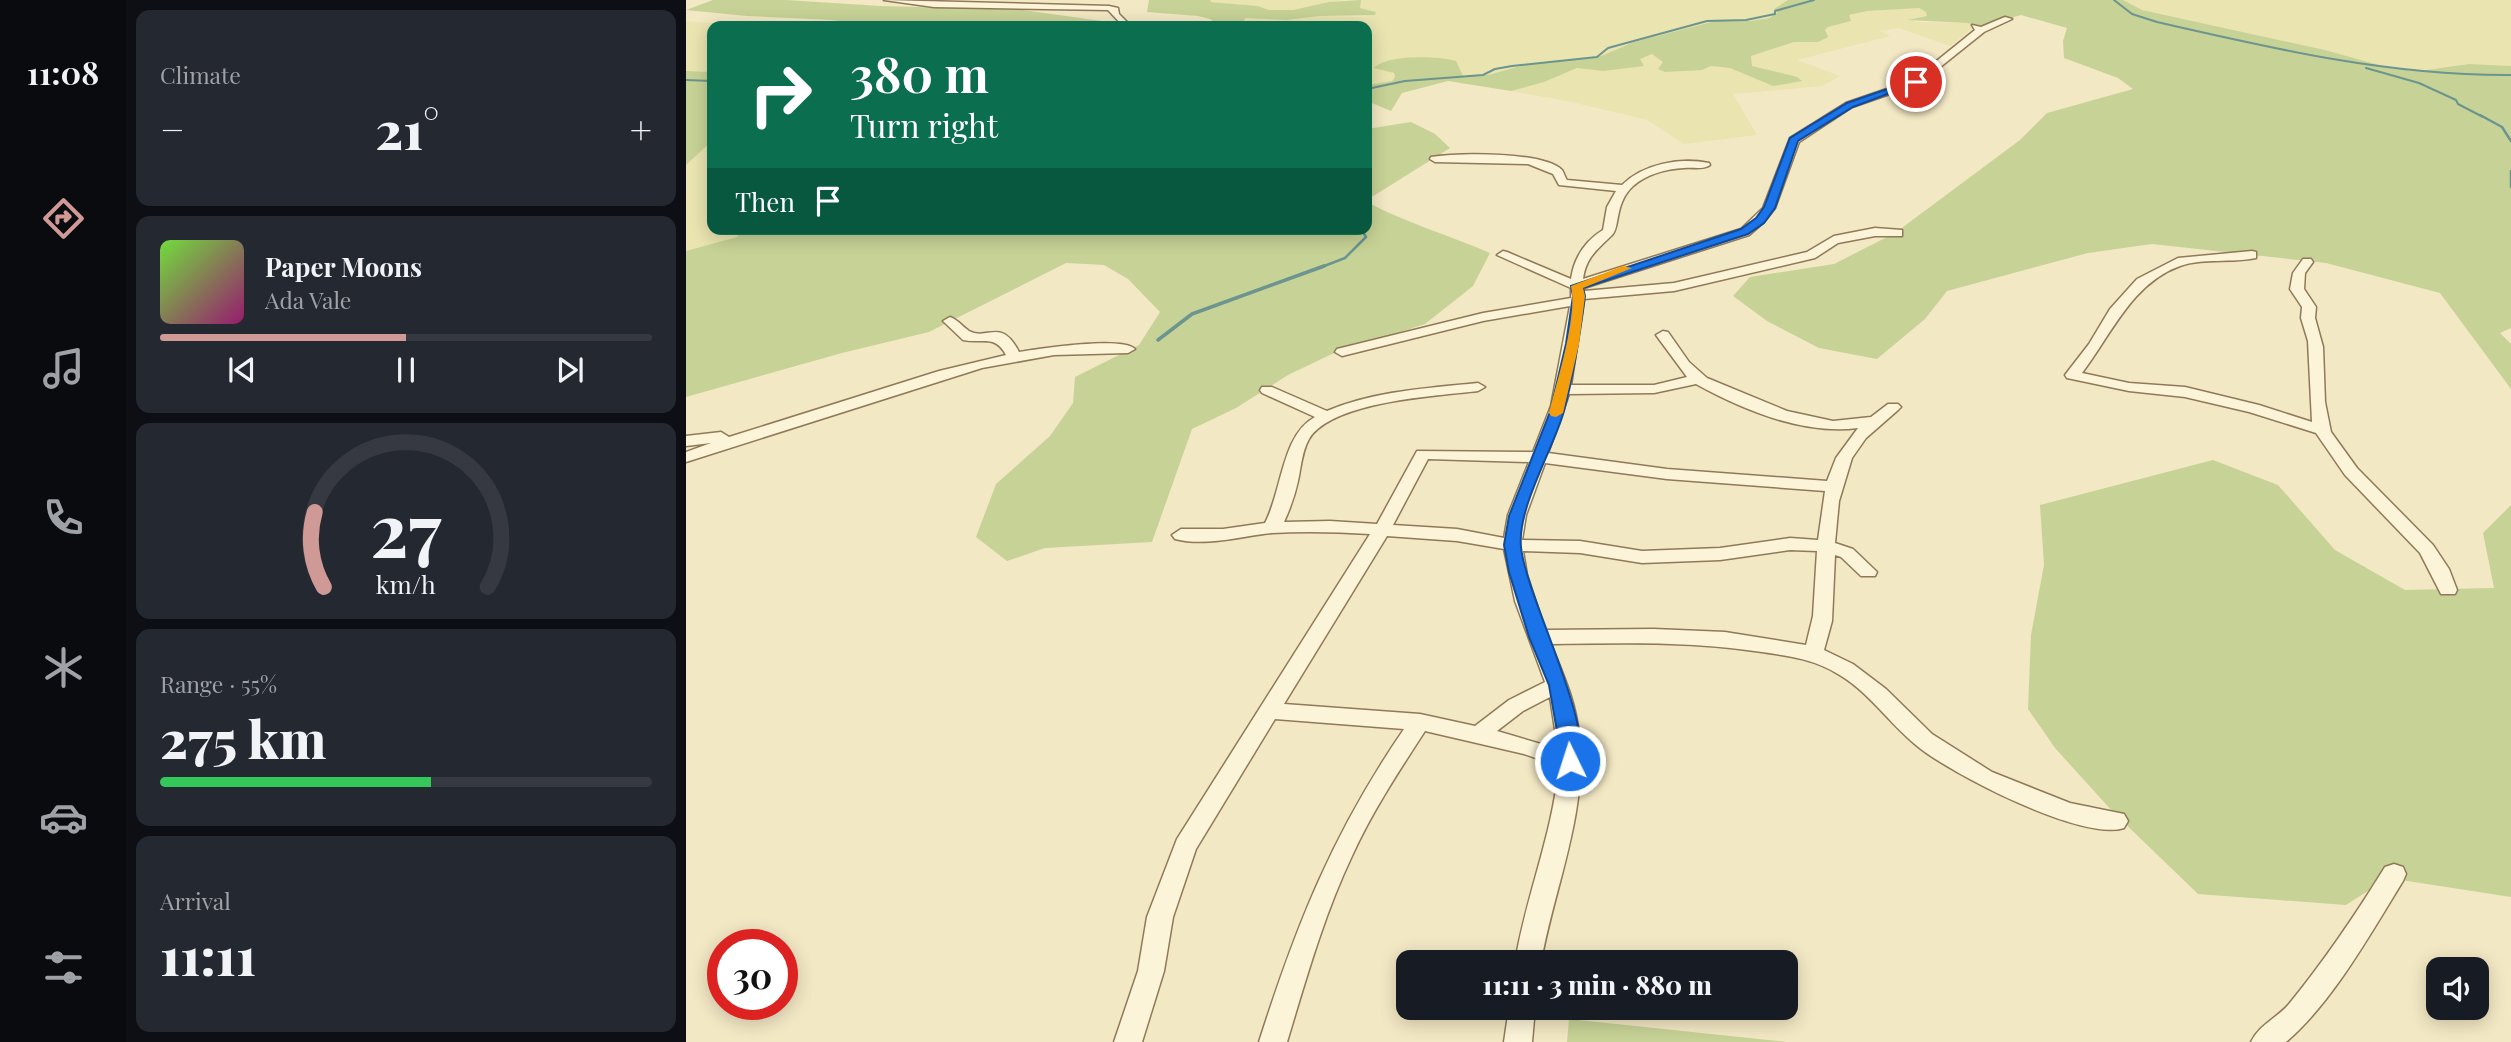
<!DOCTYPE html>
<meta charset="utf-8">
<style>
:root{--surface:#171b24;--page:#242831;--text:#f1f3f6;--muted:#9ea1a6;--line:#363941;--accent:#cf9996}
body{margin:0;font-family:"Playfair Display",serif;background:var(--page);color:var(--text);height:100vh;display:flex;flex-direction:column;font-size:26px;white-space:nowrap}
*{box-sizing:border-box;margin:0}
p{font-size:23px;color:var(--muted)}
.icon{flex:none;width:38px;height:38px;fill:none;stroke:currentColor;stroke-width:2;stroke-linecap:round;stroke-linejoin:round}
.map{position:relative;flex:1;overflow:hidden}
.panel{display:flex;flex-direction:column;gap:10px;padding:10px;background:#0d0f14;width:560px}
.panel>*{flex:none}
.top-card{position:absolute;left:21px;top:21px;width:665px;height:214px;border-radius:14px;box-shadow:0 4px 18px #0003;background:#0b6e4f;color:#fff;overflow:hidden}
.tools{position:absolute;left:1740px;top:957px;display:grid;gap:14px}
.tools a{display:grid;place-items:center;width:63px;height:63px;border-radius:14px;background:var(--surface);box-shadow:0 4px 18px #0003;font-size:35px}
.speed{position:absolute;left:21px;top:929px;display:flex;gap:14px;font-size:35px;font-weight:700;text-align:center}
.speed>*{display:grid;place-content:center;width:91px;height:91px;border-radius:50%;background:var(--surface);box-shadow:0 4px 18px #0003;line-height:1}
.speed .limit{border:10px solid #d22;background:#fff;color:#111}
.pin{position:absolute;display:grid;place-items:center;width:60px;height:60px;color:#fff;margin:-30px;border:4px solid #fff;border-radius:50%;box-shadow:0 2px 7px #0007}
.me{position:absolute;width:77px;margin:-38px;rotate:356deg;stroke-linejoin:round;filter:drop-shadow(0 0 5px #0008)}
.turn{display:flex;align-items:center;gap:24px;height:147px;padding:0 28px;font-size:32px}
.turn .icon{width:91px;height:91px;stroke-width:2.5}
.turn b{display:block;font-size:49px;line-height:60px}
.then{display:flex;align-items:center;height:66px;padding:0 28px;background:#0003;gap:14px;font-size:26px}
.big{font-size:52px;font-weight:800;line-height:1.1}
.panel .card{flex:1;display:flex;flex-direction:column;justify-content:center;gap:10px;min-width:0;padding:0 24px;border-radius:14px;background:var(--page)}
.panel .dial{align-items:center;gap:0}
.dial svg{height:182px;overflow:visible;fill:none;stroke:var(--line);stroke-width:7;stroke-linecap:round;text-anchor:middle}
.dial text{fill:var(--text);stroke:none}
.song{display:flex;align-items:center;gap:21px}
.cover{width:84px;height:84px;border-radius:10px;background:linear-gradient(135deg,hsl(100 70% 55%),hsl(320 70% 35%))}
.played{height:7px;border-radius:4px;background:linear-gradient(90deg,var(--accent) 50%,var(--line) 50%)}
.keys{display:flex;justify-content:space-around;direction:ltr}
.heat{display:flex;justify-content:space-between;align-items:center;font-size:38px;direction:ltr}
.charge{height:10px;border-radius:5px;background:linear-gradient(90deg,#34c759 55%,var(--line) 0)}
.trip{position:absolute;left:710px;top:950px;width:402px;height:70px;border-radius:14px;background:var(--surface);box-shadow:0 4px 18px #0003;font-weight:800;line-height:70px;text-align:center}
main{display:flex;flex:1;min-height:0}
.tab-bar{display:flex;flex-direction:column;width:126px;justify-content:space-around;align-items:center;background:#090b0e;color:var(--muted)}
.tab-bar .icon{width:49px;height:49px}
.tab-bar .active{color:var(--accent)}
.tab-bar b{font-size:32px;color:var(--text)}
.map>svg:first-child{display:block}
</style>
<main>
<nav class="tab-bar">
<b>11:08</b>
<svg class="icon active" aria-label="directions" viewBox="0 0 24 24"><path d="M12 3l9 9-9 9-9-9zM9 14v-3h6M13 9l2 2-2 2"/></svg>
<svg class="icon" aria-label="music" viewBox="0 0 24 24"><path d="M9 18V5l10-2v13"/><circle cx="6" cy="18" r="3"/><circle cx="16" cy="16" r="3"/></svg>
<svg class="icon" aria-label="phone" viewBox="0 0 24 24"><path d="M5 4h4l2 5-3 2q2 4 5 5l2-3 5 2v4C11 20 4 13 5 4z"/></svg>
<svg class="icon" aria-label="climate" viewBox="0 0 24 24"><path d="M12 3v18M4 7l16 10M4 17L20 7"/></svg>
<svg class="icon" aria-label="car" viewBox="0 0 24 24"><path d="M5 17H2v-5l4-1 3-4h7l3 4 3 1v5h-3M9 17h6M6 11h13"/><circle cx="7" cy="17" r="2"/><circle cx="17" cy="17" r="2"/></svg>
<svg class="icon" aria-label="filters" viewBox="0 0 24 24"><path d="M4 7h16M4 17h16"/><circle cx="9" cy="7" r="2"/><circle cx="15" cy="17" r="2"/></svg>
</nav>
<section class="panel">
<div class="card"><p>Climate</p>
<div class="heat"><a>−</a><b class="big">21°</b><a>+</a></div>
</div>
<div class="card">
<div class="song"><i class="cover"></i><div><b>Paper Moons</b><p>Ada Vale</p></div></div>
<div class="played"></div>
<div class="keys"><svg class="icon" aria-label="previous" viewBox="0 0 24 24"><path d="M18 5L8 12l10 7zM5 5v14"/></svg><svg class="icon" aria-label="pause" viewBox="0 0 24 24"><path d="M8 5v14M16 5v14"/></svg><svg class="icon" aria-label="next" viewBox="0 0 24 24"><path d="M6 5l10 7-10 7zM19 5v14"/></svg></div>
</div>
<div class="card dial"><svg viewBox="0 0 100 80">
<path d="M14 69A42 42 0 1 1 86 69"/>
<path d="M14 69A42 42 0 0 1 10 36" stroke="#cf9996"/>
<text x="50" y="56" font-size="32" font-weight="700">27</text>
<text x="50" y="72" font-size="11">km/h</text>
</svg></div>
<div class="card"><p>Range · 55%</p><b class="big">275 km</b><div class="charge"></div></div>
<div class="card"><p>Arrival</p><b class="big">11:11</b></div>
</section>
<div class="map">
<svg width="1825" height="1042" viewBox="0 0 1825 1042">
<rect width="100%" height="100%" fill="#f3e8c4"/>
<g fill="#e9e4b0">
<path d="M525 0H658L607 10H583L572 6 523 2Z"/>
<path d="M675 0H1102L1089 10 1092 12 1089 15 1083 18 1065 21 1033 20 948 42 915 56 842 64 802 75 777 76 737 57 700 61 709 77 706 81 683 85 681 26H557L556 24 559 18 571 16 601 20 634 16 680 17 683 10 674 8Z"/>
<path d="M1437 0H1825V66L1783 64 1734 71 1704 68 1639 50 1456 10Z"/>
<path d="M1233 8 1240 12 1242 16 1225 19 1230 22 1282 23 1294 27 1286 29 1264 46 1213 28 1194 31 1204 36 1111 60 1154 76 1136 86 1047 94 1071 135 998 144 961 120 886 102 825 91 858 82 891 68 917 71 957 65 953 59 966 54 978 62 1016 70 1025 66 1044 68 1087 86 1065 66V56L1108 42H1132L1142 27 1164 21 1163 15 1181 11Z"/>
<path d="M0 21 63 26H26V72L0 71Z"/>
<path d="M26 141V229H56L51 237 0 251V165Z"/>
</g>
<g fill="#c7d296">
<path d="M27 0H100L194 6 337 10 416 21 413 26H187L146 20 61 16 0 10Z"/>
<path d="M463 0H525L524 2 572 6 583 10H607L643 2 675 0 674 8 690 12 689 15 634 16 601 20 559 18 557 26H534L524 19 512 16 461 12Z"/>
<path d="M1102 0H1437L1456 10 1639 50 1704 68 1734 71 1783 64 1825 66V328L1814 333 1825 344V389L1754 293 1640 263 1466 244 1402 253 1261 291 1239 319 1191 359 1133 348 1081 321 1047 296 1064 277 1148 264 1209 233 1334 140 1361 113 1447 89 1432 78 1378 58 1377 41 1381 28 1335 15 1294 27 1282 23 1222 20 1241 16 1240 12 1233 8 1181 11 1163 15 1165 21 1142 27 1139 30 1142 37 1132 42H1108L1065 56 1066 66 1111 77 1116 81 1087 86 1044 68 1025 66 1016 70 979 72 972 69 977 62 966 54 954 59 958 66 917 71 891 68 858 82 825 91 762 81 716 93 705 111 681 101V85L706 81 709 77 708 73 688 68C701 54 752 56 770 61L777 76 802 75 842 64 915 56 948 42 1033 20 1065 21 1083 18 1092 12 1088 9Z"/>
<path d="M0 71 26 72V141L0 165Z"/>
<path d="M725 122 749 134 764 148 681 200V129Z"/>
<path d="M681 202C720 223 763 235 804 253L787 286 739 324 648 353 602 375 550 408 506 429 466 542 359 548 321 561 290 537 310 484 364 436 387 403 389 377 453 345 474 312 442 279 418 265 380 263 243 332 156 353 0 397V251L51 237 56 229H681Z"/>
<path d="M1527 460 1592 485 1649 550 1719 590 1808 588 1797 533 1825 505V897L1702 878 1660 905 1512 894 1428 813 1369 748 1342 709 1345 635 1358 565 1354 505Z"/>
<path d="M883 1019 1101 1042H881Z"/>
</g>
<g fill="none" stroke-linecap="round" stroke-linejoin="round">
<g stroke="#6b958e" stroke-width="2">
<path d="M1428 0 1446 14 1471 22C1588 49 1705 76 1825 75"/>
<path d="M1680 68 1733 83 1770 100 1772 104 1797 117"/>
<path d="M0 80 26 81"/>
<path d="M681 89 719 81 797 75 809 69 826 66 911 57 922 48 1021 21 1060 20 1089 14V11L1128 0"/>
</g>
<g stroke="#6b958e" stroke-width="2.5">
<path d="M1794 115 1816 127 1825 141"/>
<path d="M1825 171V187"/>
<path d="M633 268 659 258 680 237 675 229"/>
</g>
<path stroke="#6b958e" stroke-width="3.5" d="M472 340 506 314 638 266"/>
<g stroke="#907958" stroke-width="3">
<g id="street">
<path d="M198 0 423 6 432 8 433 14 445 26H437L422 10 248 7Z"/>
<path d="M1319 17 1326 19 1298 32 1233 84 1166 107 1113 142 1089 208 1078 222 1063 235 898 288V291L988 283 1121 252 1148 236 1189 228 1216 230V236H1189L1152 243 1129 258 988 291 898 299 885 385H968L1001 377 970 335 977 331 982 332 1003 362 1021 378 1101 411 1147 421 1185 417 1202 404H1212L1215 407 1212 410 1180 438 1166 458 1153 501 1149 543 1167 549 1191 572 1189 576H1175L1155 557 1149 555 1146 621 1138 650 1167 664 1200 689 1246 734 1306 772 1384 803 1438 814 1442 821 1438 828C1397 842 1263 773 1230 745 1203 723 1183 692 1152 674 1128 659 1103 656 1076 652 1006 641 935 643 865 644 877 674 890 702 893 735 902 812 868 888 855 962H829C840 896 867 833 873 766L838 754 739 731C713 771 686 812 666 856 638 915 620 979 601 1042H573C611 923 647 833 718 729L589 719 510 849 487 917 478 971 456 1042H428L452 971 461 917 491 839 684 534C652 532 619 531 586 533 555 536 520 547 489 539L486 535 495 529H537L579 523C596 491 596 434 629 417L576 393 574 390 576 387H586L641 411C688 391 742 388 792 383L799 387 792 391C751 396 646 401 623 439 616 451 615 467 612 481 609 495 604 509 598 522L644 521 691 524 731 451 847 452 865 406 884 306 797 321 656 356 649 352 651 349 797 313 885 298V288L811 255 817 251 821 252 885 279C888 258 899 241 917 230L921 207 930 191 873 185 867 174 842 164 749 162 744 159 745 157C771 153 857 151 876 170 877 171 880 179 881 180L936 185C957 164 994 157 1023 163L1024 165C1017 170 1007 167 998 168 980 169 961 174 947 186 928 204 934 228 926 235 911 250 900 257 897 279L1055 229 1077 208 1104 138 1160 103 1227 80 1289 30 1286 25 1295 27ZM1010 384C1057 410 1117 435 1172 428L1150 458 1141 481 981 469 862 453 883 394 968 393ZM742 459 843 462 822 515 818 538 771 529 707 525ZM859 463 981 479 1139 491 1132 540 1104 538 1034 548 956 551 894 541 836 540 840 515ZM701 536 771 541 818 549 829 601 859 682 823 700 789 726 734 714 598 704ZM1104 550 1131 551 1127 616 1120 645 1039 632 968 629 859 630 841 575 837 551 894 553 956 563 1034 560ZM864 697 872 749 811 731 837 711Z"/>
<path d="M1566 251 1570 252V258C1546 263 1517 258 1494 266 1446 283 1425 335 1396 373L1443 383 1499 387 1573 405 1626 422 1622 341 1615 318 1616 307 1604 289 1607 273 1617 259H1625L1627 262 1619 273 1618 289 1630 307 1629 318 1637 347 1639 402 1645 432 1671 468 1747 545 1763 569 1771 590 1769 594H1755L1734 553 1659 475 1630 433 1563 412 1499 397 1443 391 1381 378 1379 375 1403 344 1424 309 1451 279 1492 258Z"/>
<path d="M264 317C272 320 276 326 283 331 302 341 315 317 333 352 354 349 435 336 449 349L442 353 368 355 296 368 0 462V452L25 443 0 446V436L35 432 43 437 253 371 320 355C309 334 296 344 277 340L257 321Z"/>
<path d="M1708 864 1717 867 1720 874 1717 881C1685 933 1646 1003 1600 1042H1565C1573 1025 1591 1018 1603 1004 1638 961 1670 914 1699 867Z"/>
<path d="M823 1008H849L846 1042H818Z"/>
</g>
</g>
<use href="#street" fill="#fcf4d8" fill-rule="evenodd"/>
</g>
<path fill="#1a73e8" stroke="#114b97" stroke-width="2" d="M1227 80 1234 82 1167 107 1112 141 1089 208 1078 223 1062 234 897 288 899 296C894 334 888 373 878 411 867 450 831 508 835 547 840 597 911 730 891 766L884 769 877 766 863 685 843 637 823 572 818 545 823 516 864 412 880 344 887 296 885 286 1055 229 1070 218 1078 207 1104 138 1161 103Z"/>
<path fill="#f59e0b" d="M937 266 946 268 897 288 899 296 893 344 877 413 870 417 865 416 863 413C871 380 892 317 885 286Z"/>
</svg>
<div class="tools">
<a><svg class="icon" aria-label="sound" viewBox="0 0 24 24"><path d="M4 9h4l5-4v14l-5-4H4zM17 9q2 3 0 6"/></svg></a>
</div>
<div class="speed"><div class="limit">30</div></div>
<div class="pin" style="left:1230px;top:82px;background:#d93025"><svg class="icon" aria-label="arrive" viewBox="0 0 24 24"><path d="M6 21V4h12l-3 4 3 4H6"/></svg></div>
<svg class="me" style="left:884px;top:761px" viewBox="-20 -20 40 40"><circle r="17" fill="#1a73e8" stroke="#fff" stroke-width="3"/><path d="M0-11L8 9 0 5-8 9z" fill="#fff"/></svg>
<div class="trip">11:11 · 3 min · 880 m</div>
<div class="top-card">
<div class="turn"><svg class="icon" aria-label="right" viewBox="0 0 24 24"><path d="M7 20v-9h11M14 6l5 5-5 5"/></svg><div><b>380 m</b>Turn right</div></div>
<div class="then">Then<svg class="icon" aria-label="arrive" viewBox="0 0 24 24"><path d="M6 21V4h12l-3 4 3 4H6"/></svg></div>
</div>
</div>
</main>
